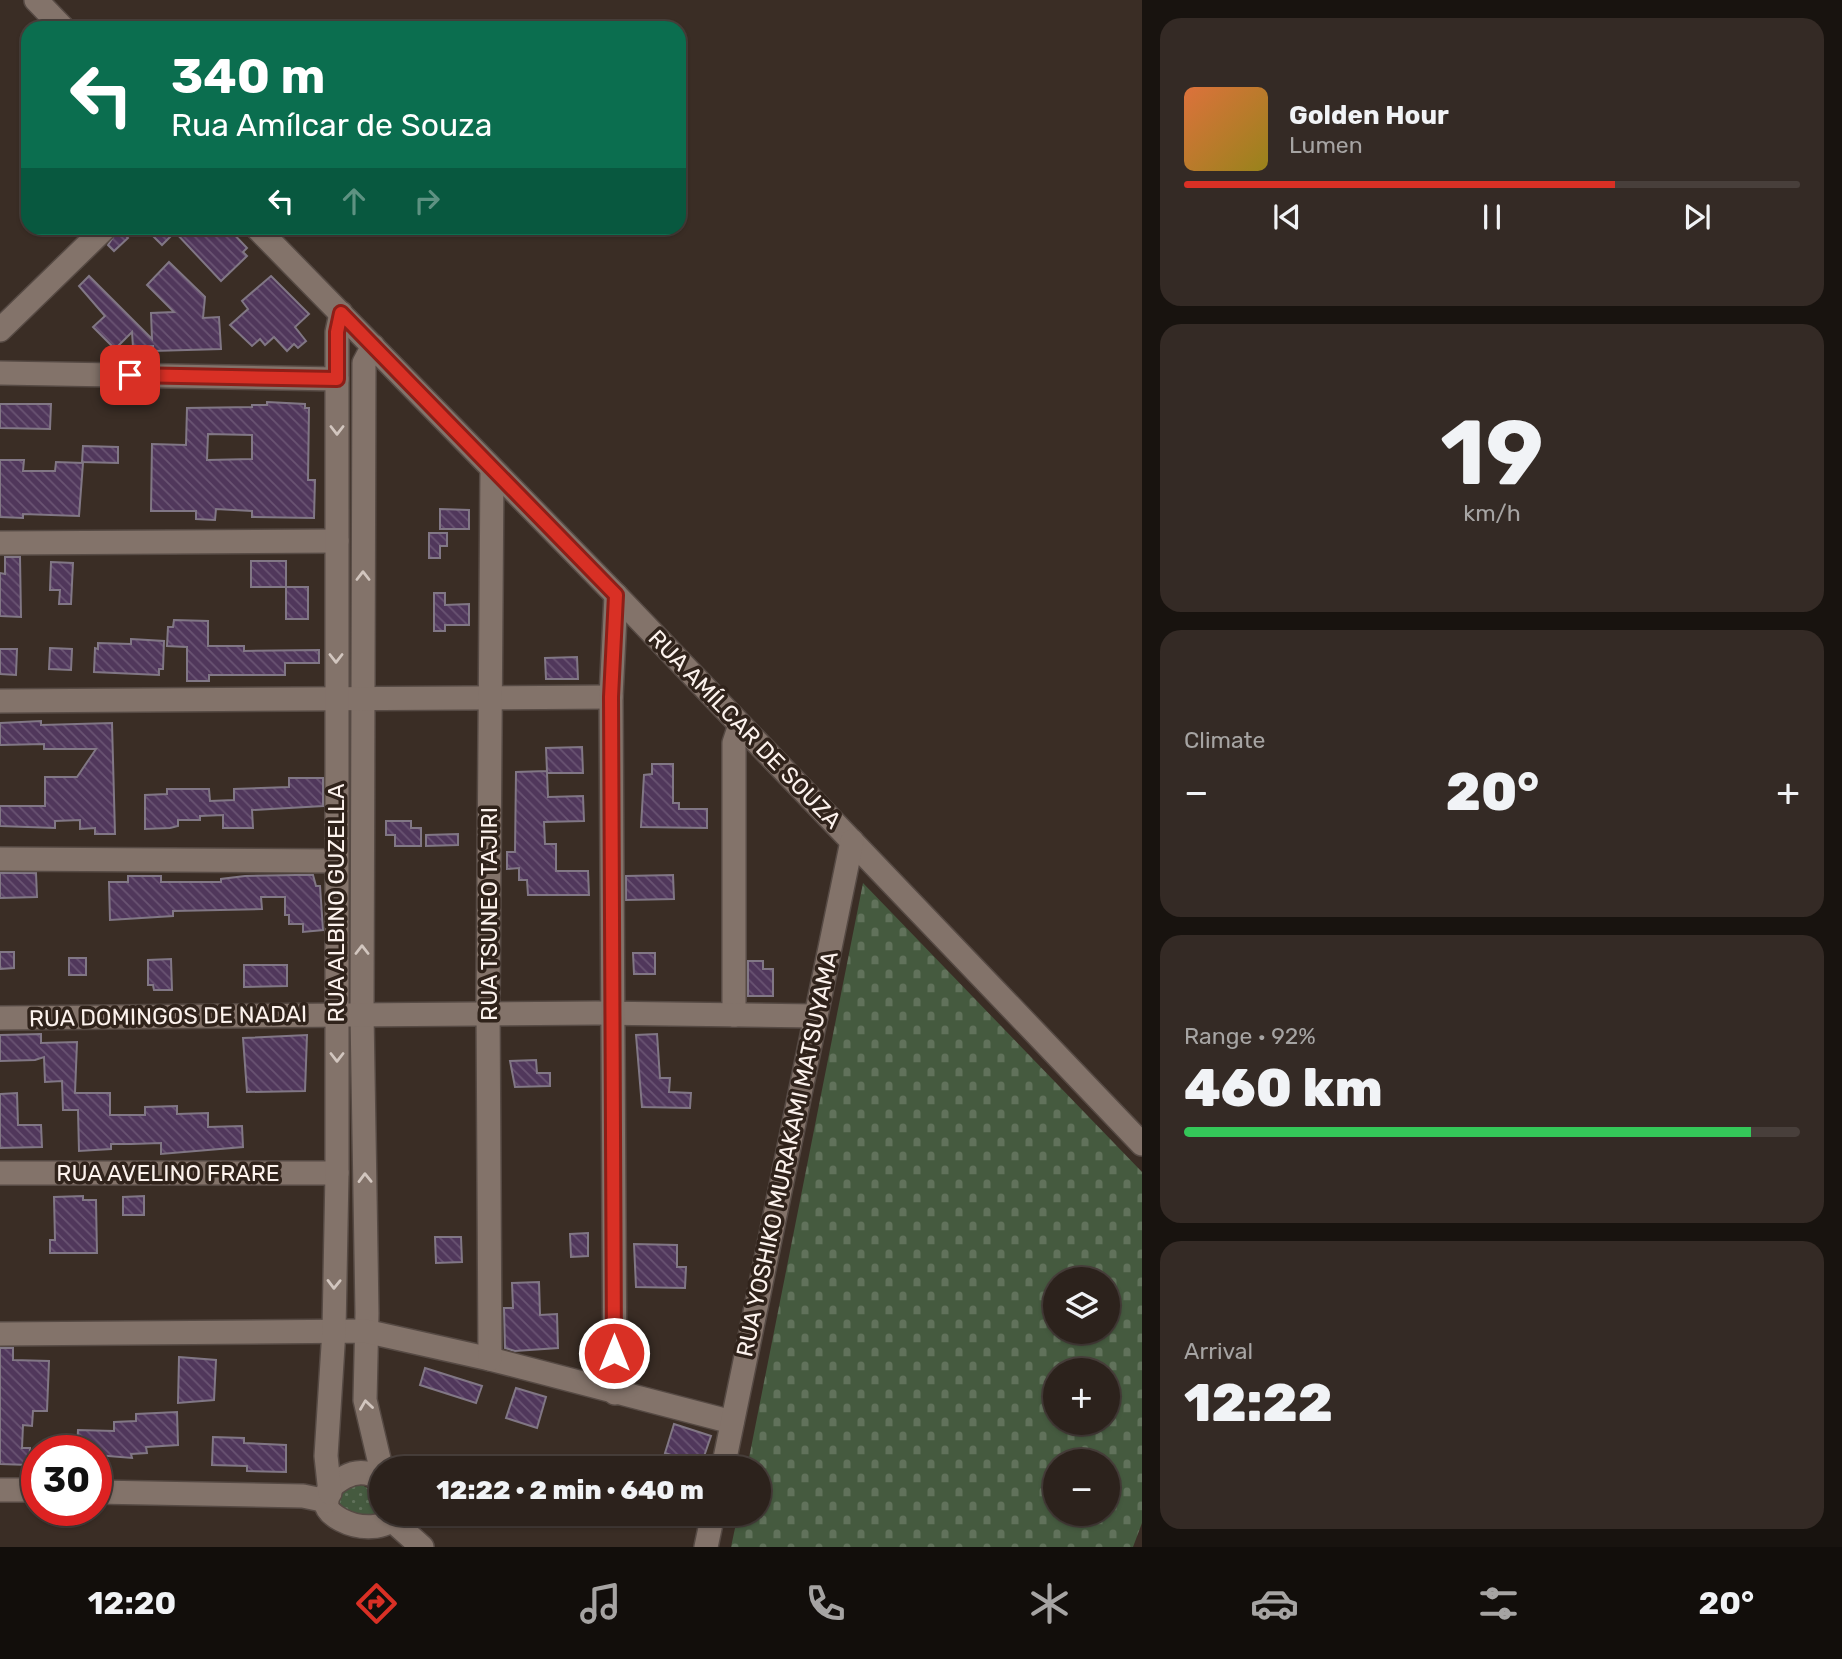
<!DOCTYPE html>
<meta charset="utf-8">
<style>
:root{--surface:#2c221c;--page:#342a25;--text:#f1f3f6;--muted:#a6a4a3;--line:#483f3b;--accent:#d93025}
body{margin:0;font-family:Rubik,sans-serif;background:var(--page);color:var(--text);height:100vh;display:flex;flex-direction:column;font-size:26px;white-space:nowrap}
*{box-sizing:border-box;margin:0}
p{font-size:23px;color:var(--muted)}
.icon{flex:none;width:38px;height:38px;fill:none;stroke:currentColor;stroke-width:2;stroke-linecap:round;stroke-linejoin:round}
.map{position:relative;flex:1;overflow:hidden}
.drawer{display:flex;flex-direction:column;gap:18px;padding:18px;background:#18130f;width:700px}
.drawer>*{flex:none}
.hud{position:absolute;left:21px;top:21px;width:665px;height:214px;border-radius:21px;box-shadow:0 2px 5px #0004,0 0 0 2px var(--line);background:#0b6e4f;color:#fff;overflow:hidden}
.buttons{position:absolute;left:1043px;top:1267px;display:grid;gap:14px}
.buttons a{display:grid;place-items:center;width:77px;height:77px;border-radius:50%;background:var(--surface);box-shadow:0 2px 5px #0004,0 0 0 2px var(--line);font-size:35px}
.speed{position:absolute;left:21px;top:1435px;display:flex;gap:14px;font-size:35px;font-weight:700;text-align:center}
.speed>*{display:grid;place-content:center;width:91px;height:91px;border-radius:50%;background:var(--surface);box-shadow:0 2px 5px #0004,0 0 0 2px var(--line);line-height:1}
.speed .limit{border:10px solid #d22;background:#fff;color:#111}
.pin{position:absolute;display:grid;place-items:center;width:60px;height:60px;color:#fff;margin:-30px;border-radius:14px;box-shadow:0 4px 10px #0006}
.me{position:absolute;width:77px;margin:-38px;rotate:0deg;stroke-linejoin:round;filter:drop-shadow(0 0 5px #0008)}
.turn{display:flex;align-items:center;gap:24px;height:147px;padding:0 35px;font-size:32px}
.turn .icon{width:91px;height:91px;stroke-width:2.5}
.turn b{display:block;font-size:49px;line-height:60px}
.lanes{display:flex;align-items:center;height:66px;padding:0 35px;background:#0003;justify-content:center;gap:35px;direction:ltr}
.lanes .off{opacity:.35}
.big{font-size:52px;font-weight:800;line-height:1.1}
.drawer .widget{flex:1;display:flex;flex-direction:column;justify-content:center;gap:10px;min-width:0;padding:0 24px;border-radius:21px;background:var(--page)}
.drawer .dial{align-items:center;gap:0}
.dial b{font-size:91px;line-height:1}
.song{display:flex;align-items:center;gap:21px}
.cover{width:84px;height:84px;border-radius:10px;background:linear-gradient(135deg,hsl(20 70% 55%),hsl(50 70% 35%))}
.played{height:7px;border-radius:4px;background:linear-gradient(90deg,var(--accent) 70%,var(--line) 70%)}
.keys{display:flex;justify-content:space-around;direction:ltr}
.heat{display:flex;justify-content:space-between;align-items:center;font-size:38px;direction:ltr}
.charge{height:10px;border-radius:5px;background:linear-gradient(90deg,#34c759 92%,var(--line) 0)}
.trip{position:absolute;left:369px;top:1456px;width:402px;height:70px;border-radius:35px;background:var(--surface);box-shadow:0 2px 5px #0004,0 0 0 2px var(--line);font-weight:800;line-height:70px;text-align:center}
.tabs{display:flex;height:112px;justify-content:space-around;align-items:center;background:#120e0b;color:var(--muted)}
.tabs .icon{width:49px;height:49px}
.tabs .active{color:var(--accent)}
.tabs b{font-size:32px;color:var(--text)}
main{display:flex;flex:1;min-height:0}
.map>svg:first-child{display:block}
</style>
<main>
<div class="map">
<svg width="1142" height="1547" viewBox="0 0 1142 1547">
<defs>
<pattern id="grass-dots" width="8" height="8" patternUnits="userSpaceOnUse" patternTransform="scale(1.75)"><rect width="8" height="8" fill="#455a3f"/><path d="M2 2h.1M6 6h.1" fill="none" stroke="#61725b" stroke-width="1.8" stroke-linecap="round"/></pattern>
<pattern id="cemetery-stones" width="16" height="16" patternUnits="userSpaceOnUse" patternTransform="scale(1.75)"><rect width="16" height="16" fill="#455a3f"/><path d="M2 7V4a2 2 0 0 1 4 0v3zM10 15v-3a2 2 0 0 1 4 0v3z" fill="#61725b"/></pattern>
<pattern id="building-back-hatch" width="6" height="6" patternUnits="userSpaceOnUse" patternTransform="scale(1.75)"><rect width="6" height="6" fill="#50375b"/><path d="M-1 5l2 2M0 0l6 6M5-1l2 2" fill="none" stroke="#6a5473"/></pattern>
</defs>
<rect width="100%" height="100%" fill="#3a2d25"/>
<path fill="url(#grass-dots)" d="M362 1485 380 1495 382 1514H385L335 1518 339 1494 349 1487Z"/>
<path fill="url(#cemetery-stones)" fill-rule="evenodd" d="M863 883 1142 1172V1523L1133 1547H731L738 1514H760V1468H747ZM1055 1279H1108V1332H1055ZM1055 1370H1108V1423H1055ZM1055 1461H1108V1514H1055Z"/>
<g fill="url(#building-back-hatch)" stroke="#817785" stroke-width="2" fill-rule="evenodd">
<path d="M119 228 128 238 114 251 108 245Z"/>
<path d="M145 228H228L247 248 243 252 247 256 221 281 175 232 162 245Z"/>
<path d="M169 262 205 297 203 318 219 317 221 349 153 351V346L133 347 132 332 115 349 93 327 105 316 79 286 89 276 152 339 151 313 174 312 147 285Z"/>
<path d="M271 276 309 314 295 327 306 341 298 348 294 344 287 351 274 337 265 345 260 339 252 346 230 325 248 309 242 301Z"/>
<path d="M267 402 305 404V408H309L308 480H315L314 518 252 517V511L216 509 215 520 196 519V511H151L152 444 186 445 187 408 252 407V405H267ZM208 434 252 435V459L207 460Z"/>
<path d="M0 404H51L50 429 0 428Z"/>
<path d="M83 446 118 447V463L82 462Z"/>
<path d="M0 460H24L23 471H55L56 462 83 463 79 516 23 514V518L0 517Z"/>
<path d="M440 509 469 510V529H440Z"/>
<path d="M429 533H447V546H440V558H429Z"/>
<path d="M5 557H20L21 617 0 616V573L5 574Z"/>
<rect x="251" y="561" width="35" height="26"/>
<path d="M51 562 73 563 71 604H59L60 590H50Z"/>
<rect x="286" y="587" width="22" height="32"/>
<path d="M434 593H445V605L469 604V625H445V631H434Z"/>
<path d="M174 620 208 621V646H244V651L319 650V663H285V675H209V681H187V647L167 646 168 627H173Z"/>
<path d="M131 639 164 641 163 669H159V675L94 672 95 648 98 649V643L131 644Z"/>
<path d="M50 648 72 649 71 670 49 669Z"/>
<path d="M0 649H17L16 675 0 674Z"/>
<path d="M577 657 578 679H546L545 658Z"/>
<path d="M41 721V725L112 723 115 834H95V828L80 829V820L55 821V828L0 826V806H45V777H77L96 749H44V744L0 745V723Z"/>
<path d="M582 747 583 773H547L548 797 583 796 584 821 544 822 545 844H556V871H588L589 895H528L527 880H519V868L507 869V852H515L516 772 547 771 546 748Z"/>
<path d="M652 764H673V803H679V809H707V828L641 827 644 775 652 774Z"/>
<path d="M289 778H323V806L252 810 253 828H223V815L200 816V820H178V826L170 828 145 829V795L167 794V789H209L210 801 234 800V789L289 787Z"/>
<path d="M386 821H411V828H421V846H395V835H386Z"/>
<path d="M458 834V845L426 846V835Z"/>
<path d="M0 873H36L37 897 0 898Z"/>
<path d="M296 875H313L316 886H320L323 930 303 932V924H289V915H285V897H261L262 909 173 911V916L110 920 109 882H128V876H161V882H221V879L245 876Z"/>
<path d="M673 875 674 899 626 900V876Z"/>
<path d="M0 952H14V968L0 969Z"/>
<path d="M633 953H655V974H634Z"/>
<rect x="69" y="958" width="17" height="17"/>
<path d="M171 959 172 990H154L153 985H148V960Z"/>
<path d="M748 961H763V969H773V996H748Z"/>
<path d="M244 965H287V986L244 987Z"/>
<path d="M41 1034V1043L77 1042 75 1093H110V1115H145V1107L177 1106V1114L208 1113V1127L242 1126 243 1147 161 1154V1143L131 1144H111V1149L79 1151 78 1110H63L62 1081 45 1082 44 1057 35 1060 0 1061V1035Z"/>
<path d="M657 1034 660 1078H670L669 1092 691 1093 690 1108 642 1107 636 1035Z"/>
<path d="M307 1035 305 1091 247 1092 243 1038Z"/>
<path d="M536 1060 537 1073H550V1086L515 1087 510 1061Z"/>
<path d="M17 1093 18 1125H41L42 1147 0 1148V1094Z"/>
<path d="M83 1196V1200H96L97 1253H50V1240H55L54 1197Z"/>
<path d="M144 1196V1215H123V1197Z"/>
<path d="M588 1233V1256L571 1257 570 1234Z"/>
<path d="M435 1237H461L462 1262 436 1263Z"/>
<path d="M634 1244 677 1245V1267H686L685 1288 636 1287Z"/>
<path d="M539 1282 540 1315 557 1314 558 1348 515 1351 505 1348 504 1308H513L512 1283Z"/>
<path d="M0 1348H13V1360L49 1361 47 1411H33L32 1426 23 1425 22 1448H30L29 1465 0 1464Z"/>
<path d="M179 1357 216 1360 214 1400 178 1403Z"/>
<path d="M425 1368 482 1386 476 1403 420 1385Z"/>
<path d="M516 1388 546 1397 537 1428 506 1418Z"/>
<path d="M177 1412 178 1445 146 1447 147 1453 131 1454 132 1458 96 1455V1451H77L78 1430 114 1431V1422L136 1421V1414Z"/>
<path d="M674 1424 711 1436 701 1465 665 1453Z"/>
<path d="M213 1437 244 1438V1443L286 1445V1472L247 1471V1466L212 1465Z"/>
</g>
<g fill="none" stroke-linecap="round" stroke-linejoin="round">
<g stroke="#564a44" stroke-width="26">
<g id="minor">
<path d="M36 0 63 28"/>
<path d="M257 228 616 595 1142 1144"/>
<path d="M0 330 105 228"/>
<path d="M373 346 364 363 362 1014 367 1313 365 1400 382 1472"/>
<path d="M0 373 337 379"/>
<path d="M0 543 337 541"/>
<path d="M0 701 611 697"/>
<path d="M0 859 336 861"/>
<path d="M734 1015V743L740 725"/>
<path d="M0 1018 596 1013 816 1016"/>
<path d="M0 1173H337"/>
<path d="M0 1334 365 1331 490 1359 732 1422"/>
<path d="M490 1359 488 1003 492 469"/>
<path d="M615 1393 611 697 616 595"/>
<path d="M723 1468 852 841"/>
<path d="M382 1479C370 1472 357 1470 345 1477 286 1509 376 1547 397 1514"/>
<path d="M0 1490H37"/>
<path d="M96 1492 303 1496 327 1501"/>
<path d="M330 1493 326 1456 334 1330 337 1173V332L341 313"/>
<path d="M395 1523 422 1547"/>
<path d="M706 1547 713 1514"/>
</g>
</g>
<use href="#minor" stroke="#83736a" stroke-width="23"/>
</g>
<defs><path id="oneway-chevron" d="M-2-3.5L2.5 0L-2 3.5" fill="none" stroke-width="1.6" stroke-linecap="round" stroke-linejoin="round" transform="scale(1.75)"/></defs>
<g stroke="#d2c6bf">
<use href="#oneway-chevron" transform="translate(337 430) rotate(90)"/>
<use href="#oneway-chevron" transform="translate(363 576) rotate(-90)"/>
<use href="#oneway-chevron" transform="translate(336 658) rotate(90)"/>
<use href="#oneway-chevron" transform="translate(362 950) rotate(-90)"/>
<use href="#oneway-chevron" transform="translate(337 1057) rotate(90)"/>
<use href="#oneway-chevron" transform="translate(365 1178) rotate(-91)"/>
<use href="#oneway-chevron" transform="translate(334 1284) rotate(91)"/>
<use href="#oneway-chevron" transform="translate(366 1405) rotate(-98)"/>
</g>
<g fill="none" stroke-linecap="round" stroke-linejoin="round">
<g stroke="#8d1f18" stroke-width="18">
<path id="route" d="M130 375 337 379V332L341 313 616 595 611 697 614 1353"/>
</g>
<use href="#route" stroke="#d93025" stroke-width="12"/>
</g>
<g text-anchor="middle" stroke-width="7" stroke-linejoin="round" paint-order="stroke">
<g font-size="23" fill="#fcf2ed" stroke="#30231b">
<text transform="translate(745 729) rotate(46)" y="8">RUA AMÍLCAR DE SOUZA</text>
<text transform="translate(336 903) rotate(-90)" y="8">RUA ALBINO GUZELLA</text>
<text transform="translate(489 914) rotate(-90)" y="8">RUA TSUNEO TAJIRI</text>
<text transform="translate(168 1016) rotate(-1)" y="8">RUA DOMINGOS DE NADAI</text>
<text transform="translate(787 1154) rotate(-78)" y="8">RUA YOSHIKO MURAKAMI MATSUYAMA</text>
<text x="168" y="1181">RUA AVELINO FRARE</text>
</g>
</g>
</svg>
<div class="buttons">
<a><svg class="icon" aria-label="layers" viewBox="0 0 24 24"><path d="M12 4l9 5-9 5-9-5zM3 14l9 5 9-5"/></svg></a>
<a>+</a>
<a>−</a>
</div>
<div class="speed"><div class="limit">30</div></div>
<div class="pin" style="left:130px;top:375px;background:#d93025"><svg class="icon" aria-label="arrive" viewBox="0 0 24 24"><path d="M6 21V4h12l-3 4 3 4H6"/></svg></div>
<svg class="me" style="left:614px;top:1353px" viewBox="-20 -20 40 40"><circle r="17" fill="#d93025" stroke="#fff" stroke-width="3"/><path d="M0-11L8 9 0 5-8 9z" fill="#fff"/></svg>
<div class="trip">12:22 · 2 min · 640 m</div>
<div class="hud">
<div class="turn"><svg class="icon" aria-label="left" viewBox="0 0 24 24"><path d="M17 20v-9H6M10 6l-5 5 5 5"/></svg><div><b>340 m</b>Rua Amílcar de Souza</div></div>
<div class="lanes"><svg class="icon" aria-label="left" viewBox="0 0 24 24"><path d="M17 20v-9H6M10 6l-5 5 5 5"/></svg><svg class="icon off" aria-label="ahead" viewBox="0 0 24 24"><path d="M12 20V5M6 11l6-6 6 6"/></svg><svg class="icon off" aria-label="right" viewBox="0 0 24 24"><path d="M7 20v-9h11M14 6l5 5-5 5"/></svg></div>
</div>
</div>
<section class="drawer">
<div class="widget">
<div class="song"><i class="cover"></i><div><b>Golden Hour</b><p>Lumen</p></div></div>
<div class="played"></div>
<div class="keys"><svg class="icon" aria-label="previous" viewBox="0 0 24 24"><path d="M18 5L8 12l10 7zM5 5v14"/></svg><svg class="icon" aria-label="pause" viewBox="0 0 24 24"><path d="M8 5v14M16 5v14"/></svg><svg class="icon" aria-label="next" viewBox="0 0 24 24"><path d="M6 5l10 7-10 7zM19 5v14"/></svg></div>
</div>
<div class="widget dial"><b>19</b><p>km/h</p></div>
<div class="widget"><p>Climate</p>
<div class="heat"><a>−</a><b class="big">20°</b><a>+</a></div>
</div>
<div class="widget"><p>Range · 92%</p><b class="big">460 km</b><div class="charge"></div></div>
<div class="widget"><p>Arrival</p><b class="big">12:22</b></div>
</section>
</main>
<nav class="tabs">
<b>12:20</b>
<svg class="icon active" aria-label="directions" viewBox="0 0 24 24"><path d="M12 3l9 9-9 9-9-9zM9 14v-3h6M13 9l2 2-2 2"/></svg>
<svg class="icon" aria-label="music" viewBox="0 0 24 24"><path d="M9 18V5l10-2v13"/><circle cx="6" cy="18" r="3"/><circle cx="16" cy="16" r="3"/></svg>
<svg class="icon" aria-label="phone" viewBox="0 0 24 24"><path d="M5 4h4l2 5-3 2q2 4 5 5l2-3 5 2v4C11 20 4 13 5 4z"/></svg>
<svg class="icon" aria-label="climate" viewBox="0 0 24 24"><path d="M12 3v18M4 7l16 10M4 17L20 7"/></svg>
<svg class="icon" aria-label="car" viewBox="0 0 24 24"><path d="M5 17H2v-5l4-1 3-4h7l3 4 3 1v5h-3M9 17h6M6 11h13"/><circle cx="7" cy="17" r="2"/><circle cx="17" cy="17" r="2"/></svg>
<svg class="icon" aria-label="filters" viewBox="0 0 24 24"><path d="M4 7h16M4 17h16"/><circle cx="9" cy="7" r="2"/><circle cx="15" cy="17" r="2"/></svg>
<b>20°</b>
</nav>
